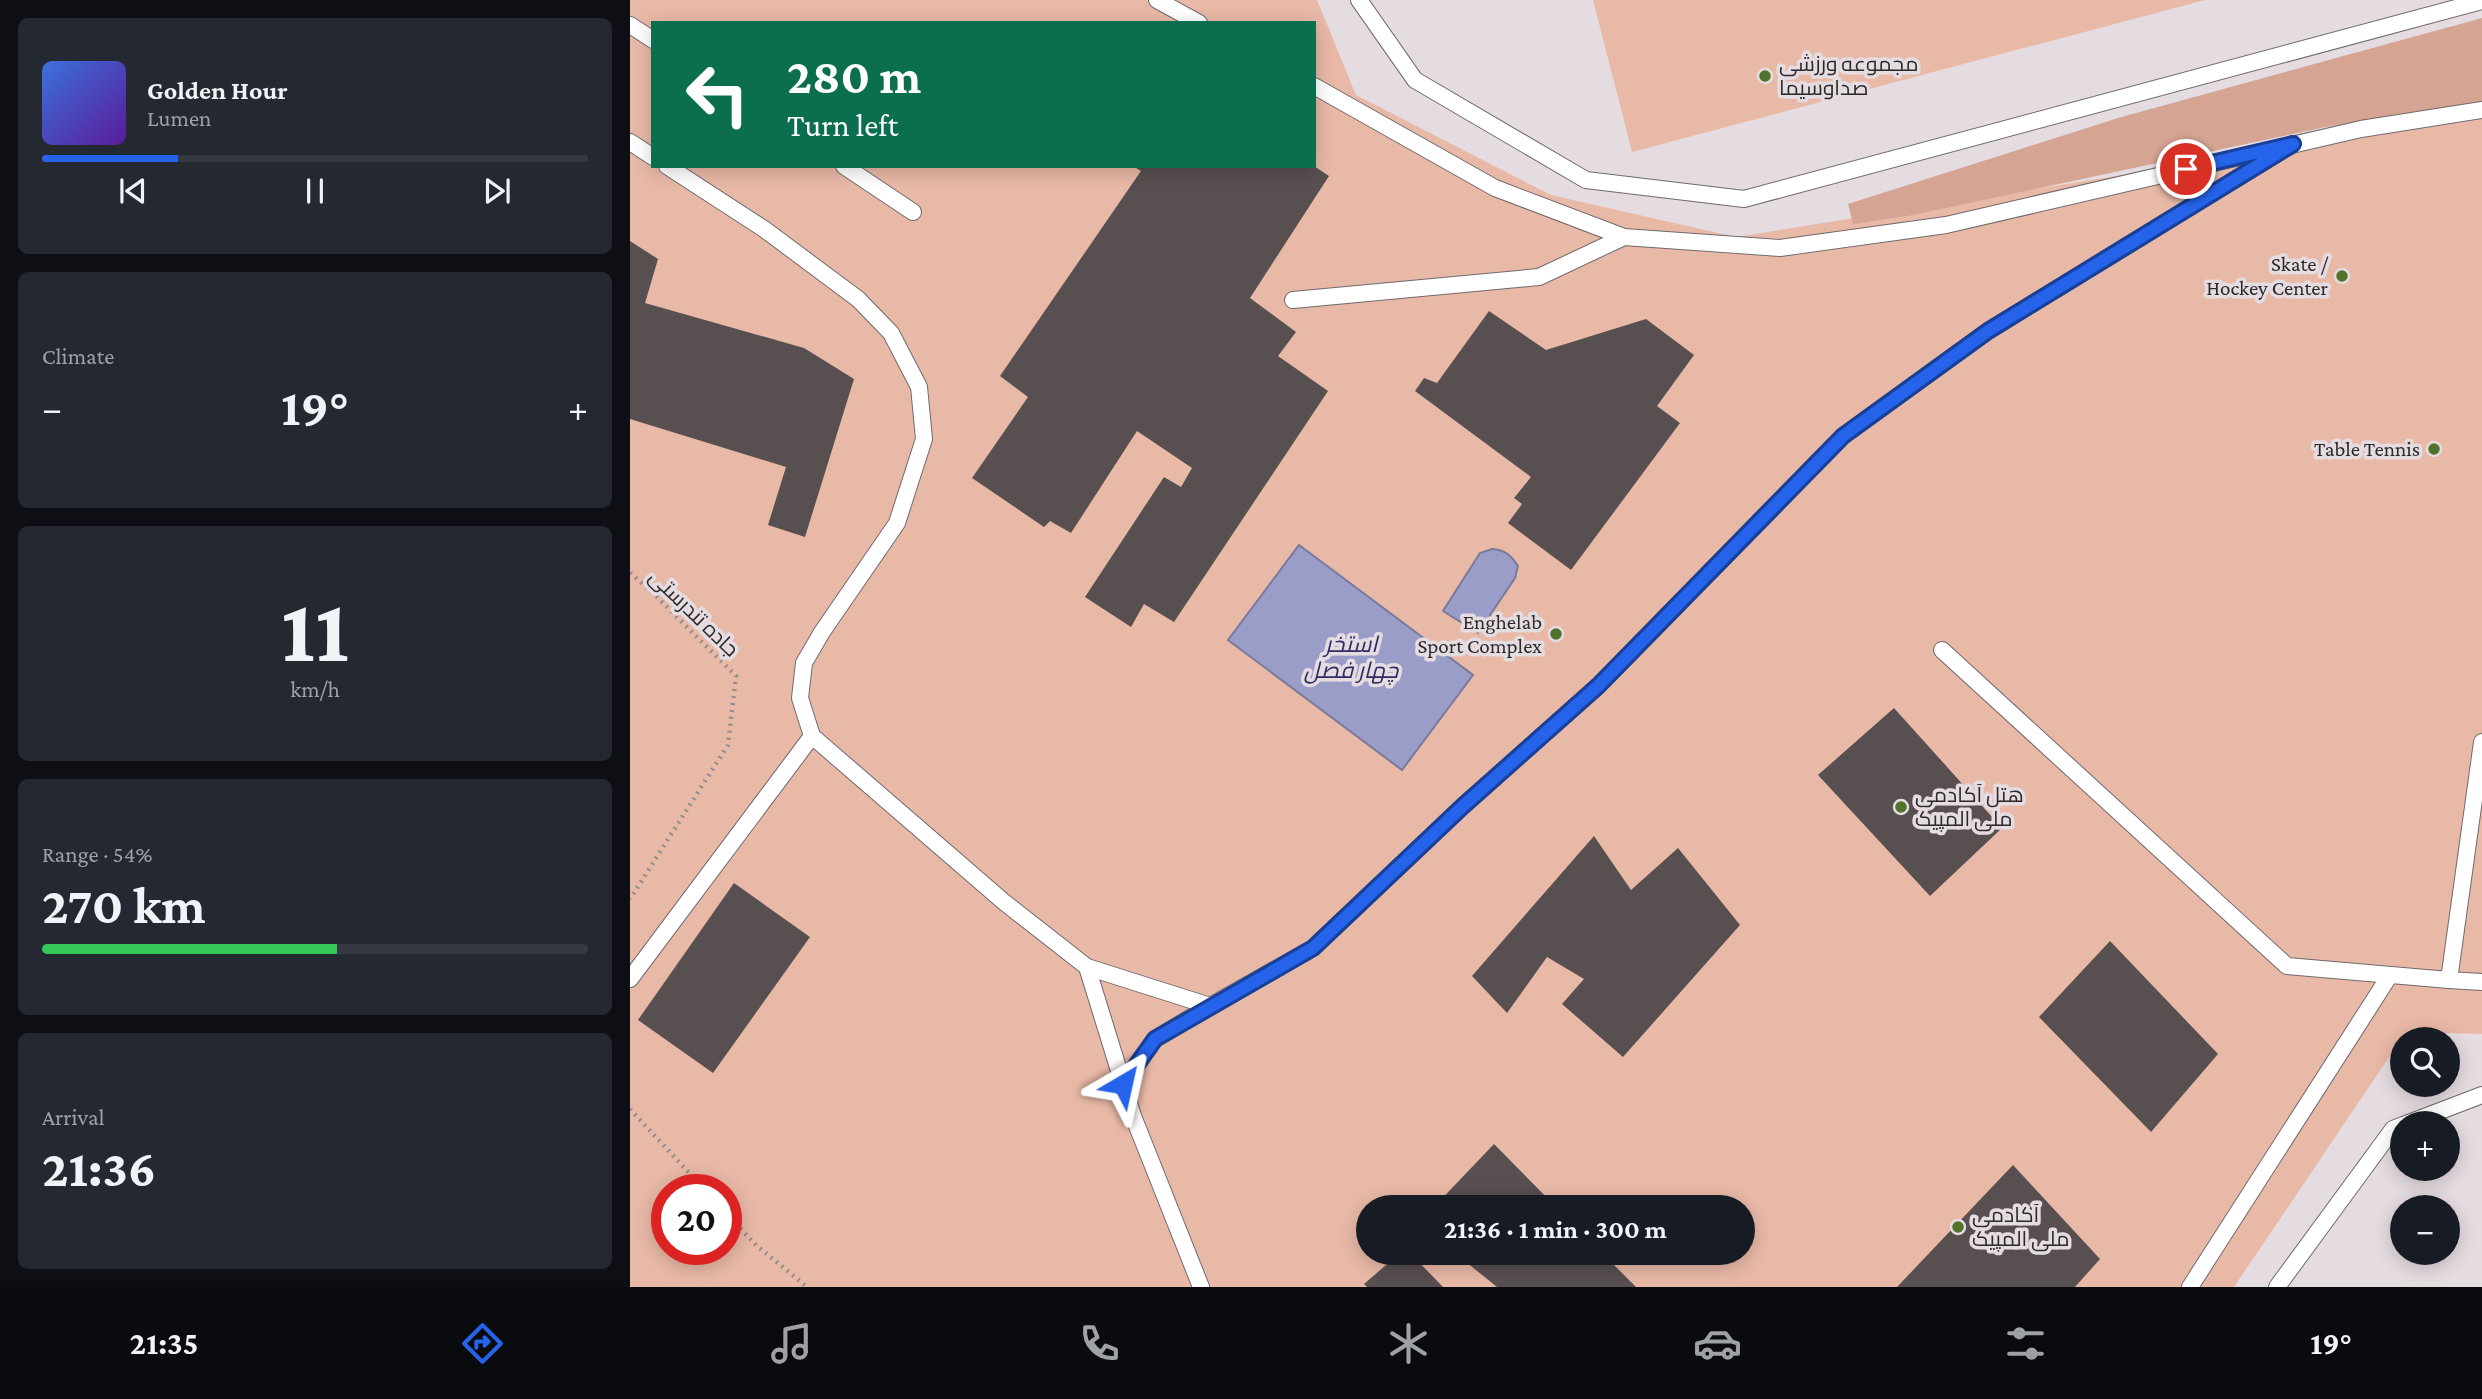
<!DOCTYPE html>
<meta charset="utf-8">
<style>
:root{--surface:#171b24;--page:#242831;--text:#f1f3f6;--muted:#9ea1a6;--line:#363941;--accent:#2563eb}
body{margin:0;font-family:"Crimson Pro",Cairo,serif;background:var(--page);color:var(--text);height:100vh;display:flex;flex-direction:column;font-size:26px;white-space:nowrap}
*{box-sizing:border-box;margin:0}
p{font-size:23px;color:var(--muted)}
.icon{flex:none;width:38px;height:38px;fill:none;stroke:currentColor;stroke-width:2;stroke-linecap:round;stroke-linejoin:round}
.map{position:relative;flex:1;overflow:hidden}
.sheet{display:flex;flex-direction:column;gap:18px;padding:18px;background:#0d0f14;width:630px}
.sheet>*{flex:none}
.guide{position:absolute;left:21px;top:21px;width:665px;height:147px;border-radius:0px;box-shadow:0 4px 18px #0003;background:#0b6e4f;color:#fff;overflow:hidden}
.buttons{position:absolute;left:1760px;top:1027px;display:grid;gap:14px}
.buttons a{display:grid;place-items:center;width:70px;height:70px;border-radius:50%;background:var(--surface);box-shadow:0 4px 18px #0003;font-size:35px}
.speed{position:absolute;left:21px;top:1174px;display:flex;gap:14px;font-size:35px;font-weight:700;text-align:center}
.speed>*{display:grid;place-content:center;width:91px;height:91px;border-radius:50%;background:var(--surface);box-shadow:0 4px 18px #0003;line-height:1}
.speed .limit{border:10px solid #d22;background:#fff;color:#111}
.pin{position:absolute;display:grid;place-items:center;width:60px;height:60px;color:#fff;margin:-30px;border:4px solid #fff;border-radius:50%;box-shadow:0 2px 7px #0007}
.me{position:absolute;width:77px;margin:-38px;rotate:36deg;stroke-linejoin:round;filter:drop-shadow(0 0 5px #0008)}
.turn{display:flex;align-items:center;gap:24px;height:147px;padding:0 21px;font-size:32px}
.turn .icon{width:91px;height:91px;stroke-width:2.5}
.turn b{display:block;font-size:49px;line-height:60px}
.big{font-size:52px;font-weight:700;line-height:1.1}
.sheet .tile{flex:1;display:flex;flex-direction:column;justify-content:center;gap:10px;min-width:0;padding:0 24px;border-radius:10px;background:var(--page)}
.sheet .dial{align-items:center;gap:0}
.dial b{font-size:91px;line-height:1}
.song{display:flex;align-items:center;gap:21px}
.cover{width:84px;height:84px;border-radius:10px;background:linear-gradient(135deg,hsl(220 70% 55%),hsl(270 70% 35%))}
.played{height:7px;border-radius:4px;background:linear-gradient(90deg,var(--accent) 25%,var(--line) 25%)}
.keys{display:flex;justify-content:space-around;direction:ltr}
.heat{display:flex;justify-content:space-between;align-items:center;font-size:38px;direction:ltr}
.charge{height:10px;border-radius:5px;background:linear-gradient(90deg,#34c759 54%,var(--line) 0)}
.trip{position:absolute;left:726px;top:1195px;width:399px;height:70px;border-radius:35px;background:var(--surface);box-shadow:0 4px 18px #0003;font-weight:700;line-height:70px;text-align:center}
.dock{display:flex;height:112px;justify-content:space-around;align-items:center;background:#090b0e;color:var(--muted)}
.dock .icon{width:49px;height:49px}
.dock .active{color:var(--accent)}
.dock b{font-size:32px;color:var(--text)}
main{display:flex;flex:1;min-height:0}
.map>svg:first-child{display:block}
</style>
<main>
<section class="sheet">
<div class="tile">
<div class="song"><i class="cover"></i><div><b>Golden Hour</b><p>Lumen</p></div></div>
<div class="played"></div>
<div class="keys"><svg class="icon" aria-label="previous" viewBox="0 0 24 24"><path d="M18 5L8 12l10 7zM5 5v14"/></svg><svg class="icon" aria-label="pause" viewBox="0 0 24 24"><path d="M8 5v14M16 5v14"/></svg><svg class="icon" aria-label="next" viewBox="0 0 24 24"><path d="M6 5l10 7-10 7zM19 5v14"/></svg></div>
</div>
<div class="tile"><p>Climate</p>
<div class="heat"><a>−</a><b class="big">19°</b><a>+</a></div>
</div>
<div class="tile dial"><b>11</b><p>km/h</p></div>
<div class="tile"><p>Range · 54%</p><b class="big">270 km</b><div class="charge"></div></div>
<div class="tile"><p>Arrival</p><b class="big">21:36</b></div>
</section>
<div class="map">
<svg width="1852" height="1287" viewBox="0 0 1852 1287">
<rect width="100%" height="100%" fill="#e5dce1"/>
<g fill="#e9b9a7" fill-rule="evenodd">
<path d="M0 0H687L726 95 921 195 1106 237 1852 117V1034L1776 1032 1604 1287H0ZM23 23H684V166H23ZM37 1190H96V1250H37ZM738 1208H1113V1253H738Z"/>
<path d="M963 0H1575L1002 152Z"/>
</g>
<path fill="#d5a493" d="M1852 18V102L1696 127 1283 215 1223 224 1218 204 1488 118Z"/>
<g fill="#9a9dc8" stroke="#797a99" stroke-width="2">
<path d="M669 545 843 675 772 770 598 640Z"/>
<path d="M862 549C875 550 881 555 888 566L885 578 848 633 813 611 850 553Z"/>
</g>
<g fill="#584f50">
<path d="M503 166H684L699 176 620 298 666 332 648 356 698 391 544 622 514 604 501 627 455 597 534 477 551 487 562 468 507 431 441 533 420 521 414 527 342 478 398 397 370 376 511 171Z"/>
<path d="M0 241 28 259 15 303 174 348 224 379 175 537 138 525 156 467 0 419Z"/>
<path d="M859 311 916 350 1016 319 1064 355 1027 406 1050 423 941 570 878 523 892 504 884 498 901 477 785 391 794 378 807 383Z"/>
<path d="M1264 708 1372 828 1300 896 1188 775Z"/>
<path d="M964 836 1001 890 1048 848 1110 925 993 1057 932 1004 954 979 917 957 877 1013 842 976Z"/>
<path d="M104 883 180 937 83 1073 8 1020Z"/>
<path d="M1480 941 1588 1054 1521 1132 1409 1017Z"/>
<path d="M864 1144 927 1208H803Z"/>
<path d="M1383 1165 1470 1259 1445 1287H1267Z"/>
<path d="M770 1253H780L813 1287H737L734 1284Z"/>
<path d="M825 1253H972L1006 1287H867Z"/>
</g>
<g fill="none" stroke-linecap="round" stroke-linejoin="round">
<g stroke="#70696d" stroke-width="18">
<g id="service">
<path d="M527 0 569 23"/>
<path d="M729 0 785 80 956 180 1114 199 1852 1"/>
<path d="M0 25 23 40"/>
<path d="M684 86 865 188 994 237 1150 248 1316 225 1731 129 1852 110"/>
<path d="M0 142 23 157"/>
<path d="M37 166 134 229 228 299 261 333 289 387 294 439 267 523 192 632 174 663 170 698 182 736 374 902 457 967 580 1006 683 948 833 806 968 686 1213 436 1358 331 1663 144"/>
<path d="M214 166 283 212"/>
<path d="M663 300 909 277 994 237"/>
<path d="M1312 650 1657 966 1819 980"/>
<path d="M1852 742 1819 980 1852 982"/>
<path d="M457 967 503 1116 571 1287"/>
<path d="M0 979 182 736"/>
<path d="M493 1084 525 1039 580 1006"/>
<path d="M1776 1124 1852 1095"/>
<path d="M1560 1287 1760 975"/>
<path d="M1647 1287 1763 1129 1773 1125"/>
</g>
</g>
<g stroke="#938d90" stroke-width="4.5" stroke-dasharray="2 5" stroke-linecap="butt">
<path d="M0 573 21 591 106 676 98 745 0 899"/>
<path d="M0 1109 75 1190"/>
<path d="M96 1213 126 1245 177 1287"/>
</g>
<use href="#service" stroke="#fff" stroke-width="16"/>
</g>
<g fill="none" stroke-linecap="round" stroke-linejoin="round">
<g stroke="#184099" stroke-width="18">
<path id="route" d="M493 1084 525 1039 683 948 833 806 968 686 1213 436 1358 331 1663 144 1556 169"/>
</g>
<use href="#route" stroke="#2563eb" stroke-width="12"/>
</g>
<g fill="#51722a" stroke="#e5dce1" stroke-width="2.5">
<circle cx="1135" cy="76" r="7"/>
<circle cx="1712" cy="276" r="7"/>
<circle cx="1804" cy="449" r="7"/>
<circle cx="926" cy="634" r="7"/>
<circle cx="1271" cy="807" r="7"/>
<circle cx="1328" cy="1227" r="7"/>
</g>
<g text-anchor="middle" stroke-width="7" stroke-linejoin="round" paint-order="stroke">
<g font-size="21" fill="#2c292b" stroke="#e5dce1" text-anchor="start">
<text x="1149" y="71">مجموعه ورزشی<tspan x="1149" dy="24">صداوسیما</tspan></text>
<text x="1698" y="271" text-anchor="end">Skate /<tspan x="1698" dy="24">Hockey Center</tspan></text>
<text x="1790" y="456" text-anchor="end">Table Tennis</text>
<text x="912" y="629" text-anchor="end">Enghelab<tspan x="912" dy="24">Sport Complex</tspan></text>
<text x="1285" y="802">هتل آکادمی<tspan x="1285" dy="24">ملی المپیک</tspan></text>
<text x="1342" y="1222">آکادمی<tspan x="1342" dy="24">ملی المپیک</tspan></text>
</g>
<g font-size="21" fill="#2c292b" stroke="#e5dce1">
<text transform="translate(64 613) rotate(44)" y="7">جاده تندرستی</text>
</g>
<g font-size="23" font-style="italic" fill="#2f2d63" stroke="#e5dce1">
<text x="721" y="652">استخر<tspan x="721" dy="26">چهار فصل</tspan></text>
</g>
</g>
</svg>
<div class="buttons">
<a><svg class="icon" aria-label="search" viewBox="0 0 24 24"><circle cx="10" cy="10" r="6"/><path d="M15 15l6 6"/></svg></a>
<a>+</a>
<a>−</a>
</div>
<div class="speed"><div class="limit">20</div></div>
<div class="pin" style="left:1556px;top:169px;background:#d93025"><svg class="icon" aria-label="arrive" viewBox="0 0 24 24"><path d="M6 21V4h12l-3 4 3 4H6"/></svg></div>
<svg class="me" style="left:493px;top:1084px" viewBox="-20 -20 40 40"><path d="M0-17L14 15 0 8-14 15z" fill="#2563eb" stroke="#fff" stroke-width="4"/></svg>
<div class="trip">21:36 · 1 min · 300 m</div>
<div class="guide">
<div class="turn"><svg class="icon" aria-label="left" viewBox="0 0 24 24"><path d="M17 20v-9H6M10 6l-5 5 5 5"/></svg><div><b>280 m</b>Turn left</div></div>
</div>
</div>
</main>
<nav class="dock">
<b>21:35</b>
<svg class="icon active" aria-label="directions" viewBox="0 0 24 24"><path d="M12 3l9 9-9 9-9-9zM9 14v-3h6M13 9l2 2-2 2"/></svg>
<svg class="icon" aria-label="music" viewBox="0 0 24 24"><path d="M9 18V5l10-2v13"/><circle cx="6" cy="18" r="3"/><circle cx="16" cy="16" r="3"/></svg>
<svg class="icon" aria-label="phone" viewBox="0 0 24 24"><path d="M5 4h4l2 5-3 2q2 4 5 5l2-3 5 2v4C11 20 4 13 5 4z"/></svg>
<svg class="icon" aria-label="climate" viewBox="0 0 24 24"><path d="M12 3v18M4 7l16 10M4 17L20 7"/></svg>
<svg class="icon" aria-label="car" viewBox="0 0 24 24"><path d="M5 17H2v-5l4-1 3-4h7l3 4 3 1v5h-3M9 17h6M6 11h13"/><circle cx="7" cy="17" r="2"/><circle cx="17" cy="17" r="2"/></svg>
<svg class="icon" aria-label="filters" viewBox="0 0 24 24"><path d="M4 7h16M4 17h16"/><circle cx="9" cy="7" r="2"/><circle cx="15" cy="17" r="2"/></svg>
<b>19°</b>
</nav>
